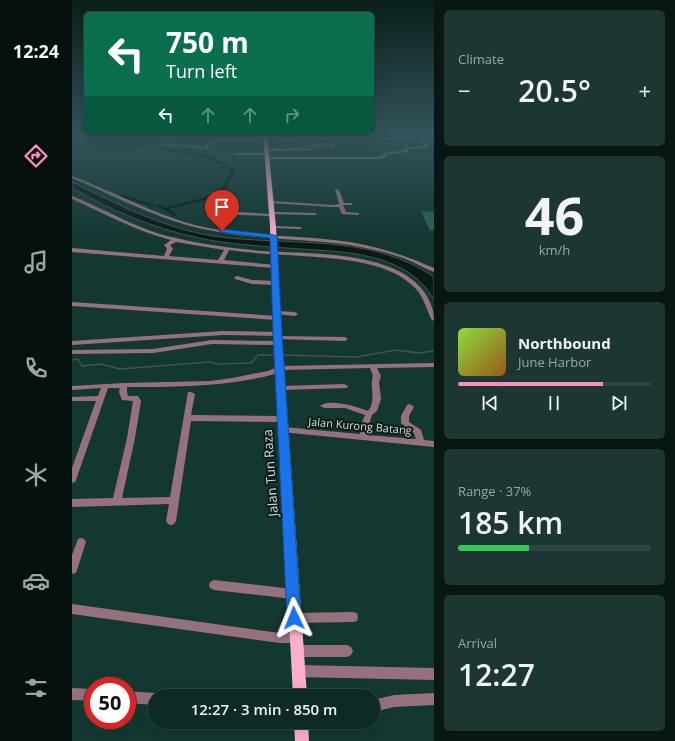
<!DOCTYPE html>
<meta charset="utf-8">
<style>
:root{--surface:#0e2a25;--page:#1c3632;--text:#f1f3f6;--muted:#9ba7a7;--line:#2e4642;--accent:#fd8ebf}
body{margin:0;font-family:"Open Sans",sans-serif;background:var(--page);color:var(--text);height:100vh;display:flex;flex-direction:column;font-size:15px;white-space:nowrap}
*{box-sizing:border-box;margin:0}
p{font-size:13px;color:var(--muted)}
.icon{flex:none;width:22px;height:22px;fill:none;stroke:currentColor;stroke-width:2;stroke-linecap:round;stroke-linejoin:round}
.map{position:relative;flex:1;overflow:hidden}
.panel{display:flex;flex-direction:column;gap:10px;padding:10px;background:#081714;width:241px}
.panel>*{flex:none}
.guide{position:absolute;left:12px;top:12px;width:290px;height:122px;border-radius:6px;box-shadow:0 4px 16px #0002,0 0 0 1px var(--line);background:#0b6e4f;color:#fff;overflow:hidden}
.speed{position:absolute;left:12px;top:677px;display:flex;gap:8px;font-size:20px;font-weight:700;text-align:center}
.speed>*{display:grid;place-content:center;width:52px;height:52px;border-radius:50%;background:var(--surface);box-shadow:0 4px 16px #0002,0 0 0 1px var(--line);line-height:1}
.speed .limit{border:6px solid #d22;background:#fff;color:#111}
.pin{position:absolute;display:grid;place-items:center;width:34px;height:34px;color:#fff;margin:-41px -17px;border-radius:50% 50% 50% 0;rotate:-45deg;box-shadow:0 0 4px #0007}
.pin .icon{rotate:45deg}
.me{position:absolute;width:44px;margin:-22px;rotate:358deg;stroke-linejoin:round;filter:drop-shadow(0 0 3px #0008)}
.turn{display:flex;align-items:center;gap:14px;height:84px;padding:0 16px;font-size:18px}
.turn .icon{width:52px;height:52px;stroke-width:2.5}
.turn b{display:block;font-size:28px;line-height:34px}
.lanes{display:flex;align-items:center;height:38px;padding:0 16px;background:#0003;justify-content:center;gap:20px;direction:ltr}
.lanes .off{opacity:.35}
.big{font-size:30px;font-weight:600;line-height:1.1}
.panel .widget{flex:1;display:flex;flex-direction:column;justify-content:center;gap:6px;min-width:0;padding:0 14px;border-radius:6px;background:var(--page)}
.panel .dial{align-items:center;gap:0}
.dial b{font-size:52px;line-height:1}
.song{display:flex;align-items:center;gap:12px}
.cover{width:48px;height:48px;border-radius:6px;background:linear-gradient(135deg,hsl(90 70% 55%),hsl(30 70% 35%))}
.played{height:4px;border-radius:2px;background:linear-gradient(90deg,var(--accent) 75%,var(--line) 75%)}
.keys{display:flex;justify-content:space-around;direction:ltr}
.heat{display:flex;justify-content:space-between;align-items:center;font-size:22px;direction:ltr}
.charge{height:6px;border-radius:3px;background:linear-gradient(90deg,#34c759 37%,var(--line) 0)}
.trip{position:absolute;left:76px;top:689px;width:232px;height:40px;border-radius:20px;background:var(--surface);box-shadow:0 4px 16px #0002,0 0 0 1px var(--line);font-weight:600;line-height:40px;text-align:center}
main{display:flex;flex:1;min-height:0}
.tabs{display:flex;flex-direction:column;width:72px;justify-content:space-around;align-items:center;background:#06110f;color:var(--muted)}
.tabs .icon{width:28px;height:28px}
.tabs .on{color:var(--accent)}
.tabs b{font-size:18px;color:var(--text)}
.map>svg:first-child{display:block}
</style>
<main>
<nav class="tabs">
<b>12:24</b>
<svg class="icon on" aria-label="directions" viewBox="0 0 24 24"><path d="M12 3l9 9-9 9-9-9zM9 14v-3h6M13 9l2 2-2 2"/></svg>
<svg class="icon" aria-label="music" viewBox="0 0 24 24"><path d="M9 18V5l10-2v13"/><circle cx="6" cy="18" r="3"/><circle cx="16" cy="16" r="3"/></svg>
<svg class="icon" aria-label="phone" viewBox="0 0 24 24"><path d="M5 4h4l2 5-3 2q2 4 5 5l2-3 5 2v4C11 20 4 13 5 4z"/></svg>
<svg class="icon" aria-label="climate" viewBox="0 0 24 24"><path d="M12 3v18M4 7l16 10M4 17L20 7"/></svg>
<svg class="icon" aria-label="car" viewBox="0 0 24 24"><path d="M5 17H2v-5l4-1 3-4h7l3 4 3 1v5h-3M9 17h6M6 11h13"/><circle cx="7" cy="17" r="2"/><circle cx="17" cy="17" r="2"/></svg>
<svg class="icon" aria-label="filters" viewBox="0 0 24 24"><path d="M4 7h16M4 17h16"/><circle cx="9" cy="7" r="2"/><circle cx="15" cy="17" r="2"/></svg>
</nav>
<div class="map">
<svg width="362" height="741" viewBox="0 0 362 741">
<rect width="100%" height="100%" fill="#133831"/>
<path fill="#236357" d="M349 211 362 212V230L358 231Z"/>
<path fill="#091916" stroke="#435451" d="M0 182C45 204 91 228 141 236 216 247 297 232 362 277V300C334 249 264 252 214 248 185 246 155 244 127 238 80 228 41 211 0 188Z"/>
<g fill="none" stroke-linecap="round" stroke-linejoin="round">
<g stroke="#435451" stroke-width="1.5">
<path d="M210 355 284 357 324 350 347 353 361 351"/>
<path d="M0 360 6 359 10 366 29 364 48 369 137 362 146 364 179 363 186 355H204"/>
</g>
<g fill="#091916" fill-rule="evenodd">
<path d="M25 134H30C46 138 61 143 78 146 107 151 140 151 163 172L152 190 136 199 97 209 105 215 102 216 93 210 84 206 86 205 94 208 134 197 150 188 159 172C138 155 116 154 90 150 74 147 58 144 42 139 36 138 30 136 25 134Z"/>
<path d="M48 195H50L83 205 80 206 48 197Z"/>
</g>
<g fill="#96707f" fill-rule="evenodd">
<path d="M209 134 214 135 194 137 192 136Z"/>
<path d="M362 137V139H350L357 146V148L337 149 336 152 314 155 313 158 304 159H196L194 158 196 157H304L310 156V154L312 153 333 150V148L335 147 353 146 346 139 137 142 136 148 134 149 90 145 88 144 90 143 133 147 134 141 136 140Z"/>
<path d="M261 144H262V146L236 147 234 146 236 145Z"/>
<path d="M242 148V150H241L195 151 193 150 195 149Z"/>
<path d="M163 153H195L197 154 195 155H162L161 154Z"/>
<path d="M0 176C13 180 26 187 39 192 70 206 102 221 136 228 183 237 231 235 278 242 308 247 335 256 362 268V272C351 268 342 262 331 258 314 252 296 248 278 245 231 238 183 240 136 230 88 221 45 197 0 178Z"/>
<path d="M263 189 267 190 272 203H279L281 204 279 205H271L274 212 287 213V215L270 214 267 207H261L199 203 197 202 199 201 261 205 267 204Z"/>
<path d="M0 196C12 200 24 207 36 212 58 223 80 233 104 238 132 245 161 248 190 251 237 254 331 250 356 298 360 306 362 312 362 321L359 319C354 308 351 295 342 287 314 258 253 258 215 255 196 254 176 253 157 250L152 260 204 265V267L202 268 0 252V248L92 256 95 249 92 245 99 240C64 231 33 214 0 199ZM104 242 152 250 146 260 97 256 101 249 98 245Z"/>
<path d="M151 211 198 214 200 212 243 213 245 214 243 215 202 214V216H200L168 215 151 213Z"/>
<path d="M199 226 228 227 230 228 228 229 201 228H199Z"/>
<path d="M165 276 180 280 203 281 206 283 203 285 180 284 163 279 162 278Z"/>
<path d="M0 302 205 316 208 318 205 320 0 306Z"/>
<path d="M205 311 223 312 226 314 223 316 203 314 202 313Z"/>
<path d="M151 331 206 332 209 334 206 336 151 335 0 345V341Z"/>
<path d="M206 336 273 337 276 339 273 341 204 339 203 338 204 337Z"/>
<path d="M140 340 206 341 209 343 206 345 140 344 81 353 0 354V350L81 349Z"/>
<path d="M362 363V367L305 368 309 376 307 382 309 399 305 411 300 415 297 424 296 435 344 439 342 433 329 423V416L335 405 338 404 342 407 337 416V422L349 430 352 440 362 441V447L209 432 208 430 209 428 212 427 288 434 289 424 293 415 273 408H252L248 406C258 398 285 407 296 411 305 400 297 388 301 376L298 368 210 370C201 376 190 377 181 379 139 387 98 387 55 387V392L56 396H66L69 401 63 438 50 498 98 497 116 392H119L123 394 119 415 211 416 214 417 215 419 214 421 211 422 119 421 104 521 102 524 99 525 96 524 94 521 97 504 0 507V499L41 498 55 438 61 401 50 400 47 392 48 388H36L4 480 3 482 0 483V468L24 401H0V397L26 396 29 388 0 390V386L52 383 138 381 160 378 196 371 208 366Z"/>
<path d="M272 384 276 386 275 388 209 390 205 388 209 386Z"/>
<path d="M9 538 12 539 14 542 5 570 4 573 0 574V555L6 539Z"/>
<path d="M142 580 221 589 225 591 226 594 225 597 221 599 142 590 138 588 137 585 138 582Z"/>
<path d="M0 604 208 633H224L228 634 229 638 228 642 224 643H208L0 614Z"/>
<path d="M281 612 285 613 286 617 285 621 281 622 222 623 218 622 217 618 218 614 222 613Z"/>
<path d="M225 645H275L279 647 281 651 279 655 275 657H225L221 655 219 651 221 647Z"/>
<path d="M226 665 362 668V680L226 677 222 675 220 671 222 667Z"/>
<path d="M0 688 21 689V701L0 700Z"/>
<path d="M55 691 83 693 88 696H83V705L55 703Z"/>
<path d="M362 693V705L322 707 301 712V700L322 695Z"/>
</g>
<g fill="#fbaecd" fill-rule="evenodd">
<path d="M191 134H195L204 227 210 334 235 696H221L202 334 198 227Z"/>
<path d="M222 722H236L237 741H223Z"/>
</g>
</g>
<linearGradient id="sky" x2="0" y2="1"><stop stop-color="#0a1f1b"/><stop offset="0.56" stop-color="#33535a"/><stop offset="1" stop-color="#33535a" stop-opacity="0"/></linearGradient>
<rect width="362" height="238" fill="url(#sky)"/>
<path fill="#1a73e8" stroke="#114b97" d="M150 229 202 235 205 236 210 334 229 618 227 622 222 624 217 622 215 618 201 334 198 238 148 232 147 231Z"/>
<g text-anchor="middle" stroke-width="4" stroke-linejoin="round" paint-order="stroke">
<g font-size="11" fill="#cbdfda" stroke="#0d1c19">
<text transform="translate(288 426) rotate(5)" y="4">Jalan Kurong Batang</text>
</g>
<g font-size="13" fill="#cbdfda" stroke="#0d1c19">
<text transform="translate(198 473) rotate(-94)" y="5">Jalan Tun Raza</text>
</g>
</g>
</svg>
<div class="speed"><div class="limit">50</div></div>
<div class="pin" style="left:150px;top:231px;background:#d93025"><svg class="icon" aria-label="arrive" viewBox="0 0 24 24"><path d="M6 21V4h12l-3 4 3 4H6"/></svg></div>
<svg class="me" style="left:222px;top:618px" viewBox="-20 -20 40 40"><path d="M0-17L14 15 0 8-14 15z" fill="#1a73e8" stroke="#fff" stroke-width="4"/></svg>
<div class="trip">12:27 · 3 min · 850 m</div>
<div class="guide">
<div class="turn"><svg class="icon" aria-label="left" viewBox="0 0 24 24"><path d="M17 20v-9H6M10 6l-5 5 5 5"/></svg><div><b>750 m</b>Turn left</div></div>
<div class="lanes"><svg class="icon" aria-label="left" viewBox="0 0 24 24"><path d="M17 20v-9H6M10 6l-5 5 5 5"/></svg><svg class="icon off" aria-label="ahead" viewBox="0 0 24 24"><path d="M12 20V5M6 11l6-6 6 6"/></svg><svg class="icon off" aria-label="ahead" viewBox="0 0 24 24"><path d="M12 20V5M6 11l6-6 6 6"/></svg><svg class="icon off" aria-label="right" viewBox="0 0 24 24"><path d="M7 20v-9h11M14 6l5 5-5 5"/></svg></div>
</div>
</div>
<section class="panel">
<div class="widget"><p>Climate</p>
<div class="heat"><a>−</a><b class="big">20.5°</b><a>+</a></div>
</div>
<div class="widget dial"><b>46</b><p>km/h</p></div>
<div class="widget">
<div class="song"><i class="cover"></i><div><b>Northbound</b><p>June Harbor</p></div></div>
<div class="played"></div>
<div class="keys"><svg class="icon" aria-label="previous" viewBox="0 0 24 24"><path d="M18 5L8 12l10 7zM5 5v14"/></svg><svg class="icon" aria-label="pause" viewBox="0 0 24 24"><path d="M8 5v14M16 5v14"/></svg><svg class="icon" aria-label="next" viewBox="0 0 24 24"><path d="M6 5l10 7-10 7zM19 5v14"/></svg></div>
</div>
<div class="widget"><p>Range · 37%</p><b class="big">185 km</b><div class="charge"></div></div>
<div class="widget"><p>Arrival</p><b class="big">12:27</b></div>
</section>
</main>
